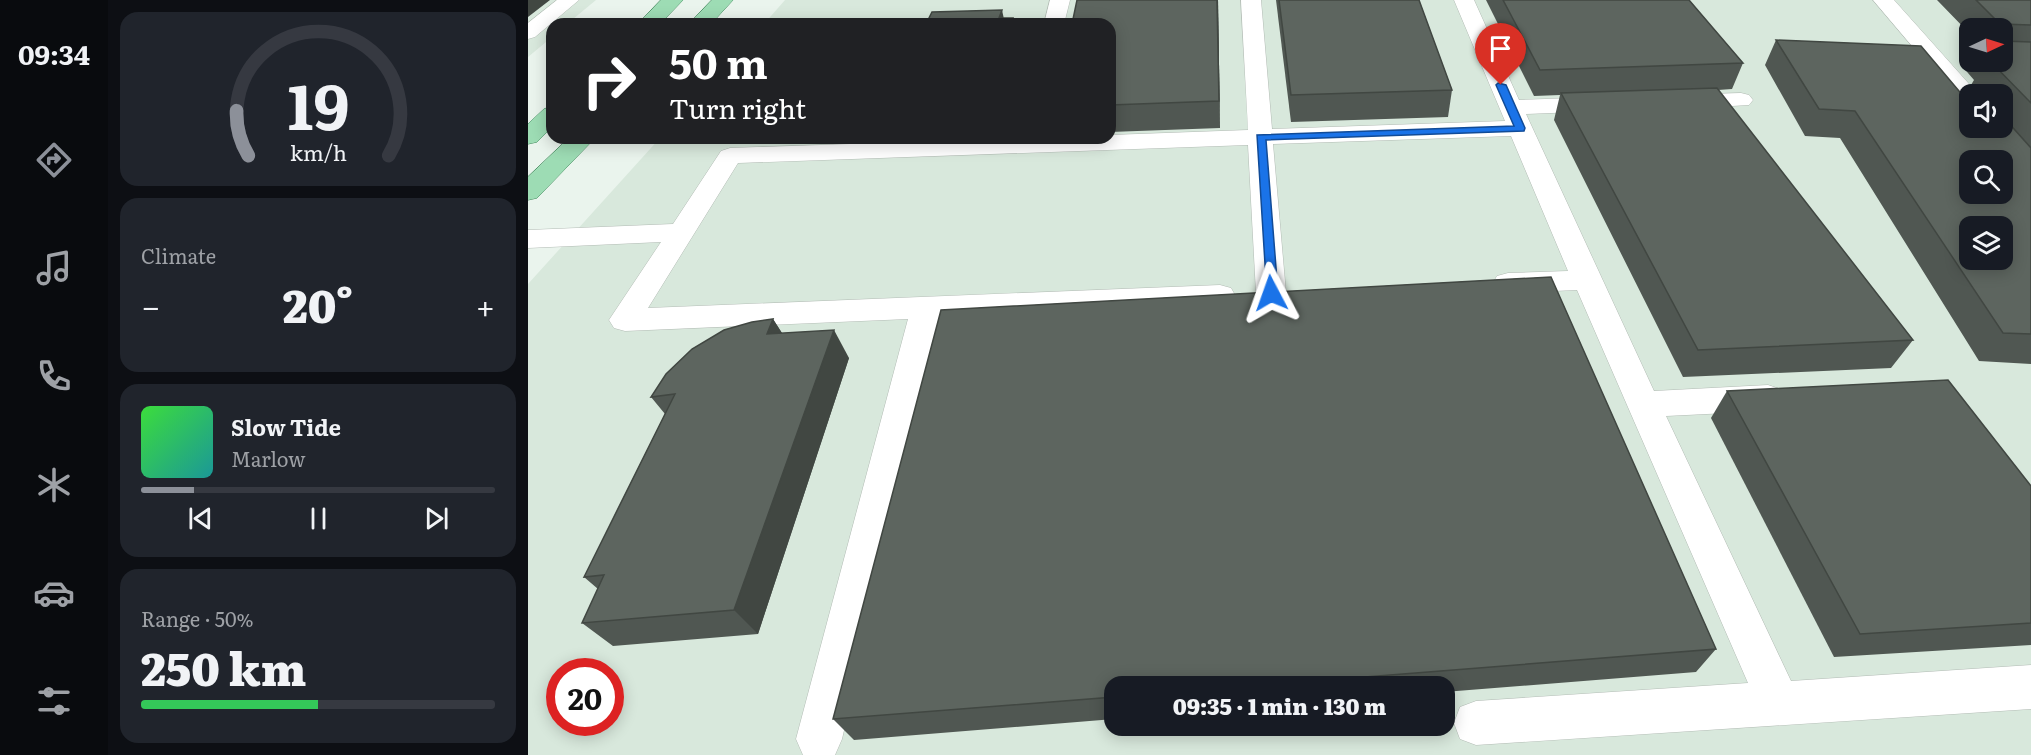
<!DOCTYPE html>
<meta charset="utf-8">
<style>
:root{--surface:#171b24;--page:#20242c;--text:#f1f3f6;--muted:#9ea1a6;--line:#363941;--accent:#8c9099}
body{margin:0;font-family:Literata,serif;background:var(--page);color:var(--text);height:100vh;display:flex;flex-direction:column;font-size:22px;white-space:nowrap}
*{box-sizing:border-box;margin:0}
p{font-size:20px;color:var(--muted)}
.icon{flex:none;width:33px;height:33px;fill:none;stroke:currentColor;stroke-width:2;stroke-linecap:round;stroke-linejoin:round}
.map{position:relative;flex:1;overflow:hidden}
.drawer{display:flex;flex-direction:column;gap:12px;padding:12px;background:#0d0f14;width:420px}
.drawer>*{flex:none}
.guide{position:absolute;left:18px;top:18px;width:570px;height:126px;border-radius:18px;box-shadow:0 3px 15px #0003;background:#202124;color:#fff;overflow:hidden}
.needle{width:39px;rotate:86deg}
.buttons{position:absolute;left:1431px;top:18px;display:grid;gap:12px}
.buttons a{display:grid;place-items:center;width:54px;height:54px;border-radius:12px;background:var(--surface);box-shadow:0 3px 15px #0003;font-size:30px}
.speed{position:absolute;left:18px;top:658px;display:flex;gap:12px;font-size:30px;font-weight:700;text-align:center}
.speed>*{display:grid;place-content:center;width:78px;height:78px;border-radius:50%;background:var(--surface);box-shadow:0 3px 15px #0003;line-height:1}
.speed .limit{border:9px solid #d22;background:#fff;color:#111}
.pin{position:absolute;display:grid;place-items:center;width:51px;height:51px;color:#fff;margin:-62px -26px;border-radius:50% 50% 50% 0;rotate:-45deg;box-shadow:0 0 6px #0007}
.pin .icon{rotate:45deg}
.me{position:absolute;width:66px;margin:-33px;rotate:356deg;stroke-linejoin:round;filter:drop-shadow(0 0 4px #0008)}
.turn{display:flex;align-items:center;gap:21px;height:126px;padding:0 24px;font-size:27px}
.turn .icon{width:78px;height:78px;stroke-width:2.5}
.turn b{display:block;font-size:42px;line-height:51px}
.big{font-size:45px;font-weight:800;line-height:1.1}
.drawer .tile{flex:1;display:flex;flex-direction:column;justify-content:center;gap:9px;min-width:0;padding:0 21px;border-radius:18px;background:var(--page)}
.drawer .dial{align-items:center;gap:0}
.dial svg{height:156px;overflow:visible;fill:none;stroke:var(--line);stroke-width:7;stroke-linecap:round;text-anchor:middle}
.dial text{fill:var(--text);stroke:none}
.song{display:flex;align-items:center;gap:18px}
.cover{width:72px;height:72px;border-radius:9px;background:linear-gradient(135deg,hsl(120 70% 55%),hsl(180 70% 35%))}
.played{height:6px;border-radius:3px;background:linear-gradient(90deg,var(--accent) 15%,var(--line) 15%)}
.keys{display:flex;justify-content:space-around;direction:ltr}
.heat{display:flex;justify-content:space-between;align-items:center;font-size:33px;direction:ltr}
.charge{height:9px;border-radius:4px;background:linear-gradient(90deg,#34c759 50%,var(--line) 0)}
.trip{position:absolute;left:576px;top:676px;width:351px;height:60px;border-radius:18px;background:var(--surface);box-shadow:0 3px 15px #0003;font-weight:800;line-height:60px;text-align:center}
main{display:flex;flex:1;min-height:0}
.tab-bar{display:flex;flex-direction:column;width:108px;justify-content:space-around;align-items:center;background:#090b0e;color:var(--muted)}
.tab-bar .icon{width:42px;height:42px}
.tab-bar .active{color:var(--accent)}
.tab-bar b{font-size:27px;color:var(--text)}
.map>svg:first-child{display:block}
</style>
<main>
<nav class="tab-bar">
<b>09:34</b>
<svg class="icon active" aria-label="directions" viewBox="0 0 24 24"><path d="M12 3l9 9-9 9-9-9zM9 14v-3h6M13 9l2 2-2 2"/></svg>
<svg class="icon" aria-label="music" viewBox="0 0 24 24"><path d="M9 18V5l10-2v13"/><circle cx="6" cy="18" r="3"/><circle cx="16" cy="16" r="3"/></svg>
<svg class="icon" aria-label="phone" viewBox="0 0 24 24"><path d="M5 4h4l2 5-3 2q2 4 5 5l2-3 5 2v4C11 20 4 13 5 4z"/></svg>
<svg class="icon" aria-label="climate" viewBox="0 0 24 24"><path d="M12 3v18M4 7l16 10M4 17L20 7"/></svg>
<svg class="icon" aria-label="car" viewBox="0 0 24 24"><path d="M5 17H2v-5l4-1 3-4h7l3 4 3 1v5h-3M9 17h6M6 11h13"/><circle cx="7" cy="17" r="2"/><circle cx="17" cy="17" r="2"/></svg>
<svg class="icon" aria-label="filters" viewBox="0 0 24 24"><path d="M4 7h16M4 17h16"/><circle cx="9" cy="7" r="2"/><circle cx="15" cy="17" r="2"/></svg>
</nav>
<section class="drawer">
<div class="tile dial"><svg viewBox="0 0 100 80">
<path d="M14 69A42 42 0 1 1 86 69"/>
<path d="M14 69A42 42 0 0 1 8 46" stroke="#8c9099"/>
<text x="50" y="56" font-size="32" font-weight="700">19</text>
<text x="50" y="72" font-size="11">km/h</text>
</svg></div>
<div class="tile"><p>Climate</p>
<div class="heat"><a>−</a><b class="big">20°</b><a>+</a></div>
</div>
<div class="tile">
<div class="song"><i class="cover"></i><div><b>Slow Tide</b><p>Marlow</p></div></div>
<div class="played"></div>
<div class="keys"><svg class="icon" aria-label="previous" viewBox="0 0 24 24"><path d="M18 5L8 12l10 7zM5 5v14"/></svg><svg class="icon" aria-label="pause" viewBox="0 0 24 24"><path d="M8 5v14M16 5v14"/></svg><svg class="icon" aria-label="next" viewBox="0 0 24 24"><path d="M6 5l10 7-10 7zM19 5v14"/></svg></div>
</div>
<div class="tile"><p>Range · 50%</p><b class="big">250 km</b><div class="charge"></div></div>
</section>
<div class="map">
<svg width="1503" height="755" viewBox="0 0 1503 755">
<rect width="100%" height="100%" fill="#eaf4ed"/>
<g fill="#d8e8dc" fill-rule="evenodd">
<path d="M0 0H68L39 24H24V37L0 57Z"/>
<path d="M257 0H1503V755H0V284L132 138H582V24H236ZM1442 28H1474V62H1442ZM1442 94H1474V128H1442ZM1442 160H1474V194H1442ZM1442 226H1474V260H1442ZM32 672H82V723H32ZM586 687H916V726H586Z"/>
</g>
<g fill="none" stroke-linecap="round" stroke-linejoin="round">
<g stroke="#b2bbb4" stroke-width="1">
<g id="minor">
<path d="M29 0H51L7 37 0 39V23Z"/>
<path d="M522 0H542L536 24H516Z"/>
<path d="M713 0H733L744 129 977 121 926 0H946L991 100 1074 97 1082 99 1086 104 1082 109 1074 111 998 114 1126 391 1240 385 1252 389 1257 398 1252 407 1240 411 1138 416 1263 681 1503 665V709L948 745 932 739 926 723 932 707 948 701 1220 683 1049 290 980 293 969 290 965 283 969 276 980 273 1040 271 983 136 745 144 758 293 754 300 743 303 732 300 728 293 720 145 210 163 120 308 692 285 703 288 707 295 703 302 692 305 411 317 314 739 307 755H275L268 739 380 319 97 331 86 328 81 320 133 242 0 248V230L145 224 193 151 202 148 498 138H582V135L720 130Z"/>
<path d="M1345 0H1366L1450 94H1442V107L1434 105Z"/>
<path d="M1213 93 1221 95 1225 100 1221 105 1152 109 1144 107 1140 102 1144 97 1152 95Z"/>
</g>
</g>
<g stroke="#448a5e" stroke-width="1">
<g id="major">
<path d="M133 0H155L132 24H110Z"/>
<path d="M184 0H205L183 24H161Z"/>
<path d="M24 107V127L9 142 0 144V124L16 109Z"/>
<path d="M41 138H67L9 198 0 200V177Z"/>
</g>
</g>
<use href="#minor" fill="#fff" fill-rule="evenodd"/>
<use href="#major" fill="#9ddcb4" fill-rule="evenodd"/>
</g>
<g fill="#505752">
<path d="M690 0 692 128 582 132V24Z"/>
<path d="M748 0H891L924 90 920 117 763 122Z"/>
<path d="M958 0H1161L1215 63 1204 89 1190 90 1385 340 1363 368 1155 377 1026 120 1032 95 1006 96Z"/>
<path d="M1409 0H1503V364L1451 361 1312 138 1277 136 1237 65 1248 40 1442 128 1475 120 1474 94H1452L1443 85 1446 80 1434 66 1442 55V62H1474V28H1442V34Z"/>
<path d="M1023 277 1188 649 1168 672 916 692V687H586V719L326 740 305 719 413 310Z"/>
<path d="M245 319 254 333 321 358 230 634 85 646 54 623 70 589 56 577 137 414 123 397Z"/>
<path d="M1199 391 1503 486V645L1306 657 1183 418Z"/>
</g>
<g fill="#414742">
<path d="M0 0H22L0 17Z"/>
<path d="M689 0H690L692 128 691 101Z"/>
<path d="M474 10 477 24 471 18Z"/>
<path d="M245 319 262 346 239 334Z"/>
<path d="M306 330 321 358 230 634 206 610Z"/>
</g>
<g fill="#5d655f" stroke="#414742" stroke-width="1.5" fill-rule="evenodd">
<path d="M549 0H689L691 101 582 105V24H544Z"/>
<path d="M751 0H891L924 90 763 95Z"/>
<path d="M975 0H1161L1215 63 1012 70Z"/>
<path d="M1448 0H1503V25L1472 24Z"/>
<path d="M474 10 471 18H485L483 24H398L404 12Z"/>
<path d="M1248 40 1393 46 1442 104V128H1474V120H1478L1503 148V334L1475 333 1327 111 1291 109ZM1442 160H1474V194H1442ZM1442 226H1474V260H1442Z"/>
<path d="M1474 41 1503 42V103L1463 62H1474Z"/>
<path d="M1189 88 1385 340 1170 350 1033 93Z"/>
<path d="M1023 277 1188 649 712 687H586V697L305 719 413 310Z"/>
<path d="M245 319 239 334 306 330 206 610 54 623 76 575 56 577 147 394 123 397 138 374 164 349 196 330 224 322Z"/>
<path d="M1420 380 1503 486V623L1332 634 1199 391Z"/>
</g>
<path fill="#1a73e8" stroke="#114b97" stroke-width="1.5" d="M970 83 978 85 997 128 996 131 738 140 750 293 743 297 739 296 729 135 986 126 968 85Z"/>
</svg>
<div class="buttons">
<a><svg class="needle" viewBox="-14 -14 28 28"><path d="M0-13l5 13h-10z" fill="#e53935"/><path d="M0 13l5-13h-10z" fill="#9ea1a6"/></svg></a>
<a><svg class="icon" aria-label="sound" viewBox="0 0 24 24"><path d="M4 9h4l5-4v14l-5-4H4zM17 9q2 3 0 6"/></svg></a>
<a><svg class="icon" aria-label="search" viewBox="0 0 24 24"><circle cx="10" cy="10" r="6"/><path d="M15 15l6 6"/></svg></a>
<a><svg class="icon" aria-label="layers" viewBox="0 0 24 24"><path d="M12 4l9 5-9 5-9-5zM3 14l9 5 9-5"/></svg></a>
</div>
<div class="speed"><div class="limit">20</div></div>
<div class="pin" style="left:973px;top:85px;background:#d93025"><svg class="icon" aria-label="arrive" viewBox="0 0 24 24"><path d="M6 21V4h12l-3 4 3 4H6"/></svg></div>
<svg class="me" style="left:743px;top:293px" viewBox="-20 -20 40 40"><path d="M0-17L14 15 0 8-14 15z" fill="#1a73e8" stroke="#fff" stroke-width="4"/></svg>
<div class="trip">09:35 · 1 min · 130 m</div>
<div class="guide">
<div class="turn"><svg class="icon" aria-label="right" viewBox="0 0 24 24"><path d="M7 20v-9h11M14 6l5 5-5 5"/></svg><div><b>50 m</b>Turn right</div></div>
</div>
</div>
</main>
